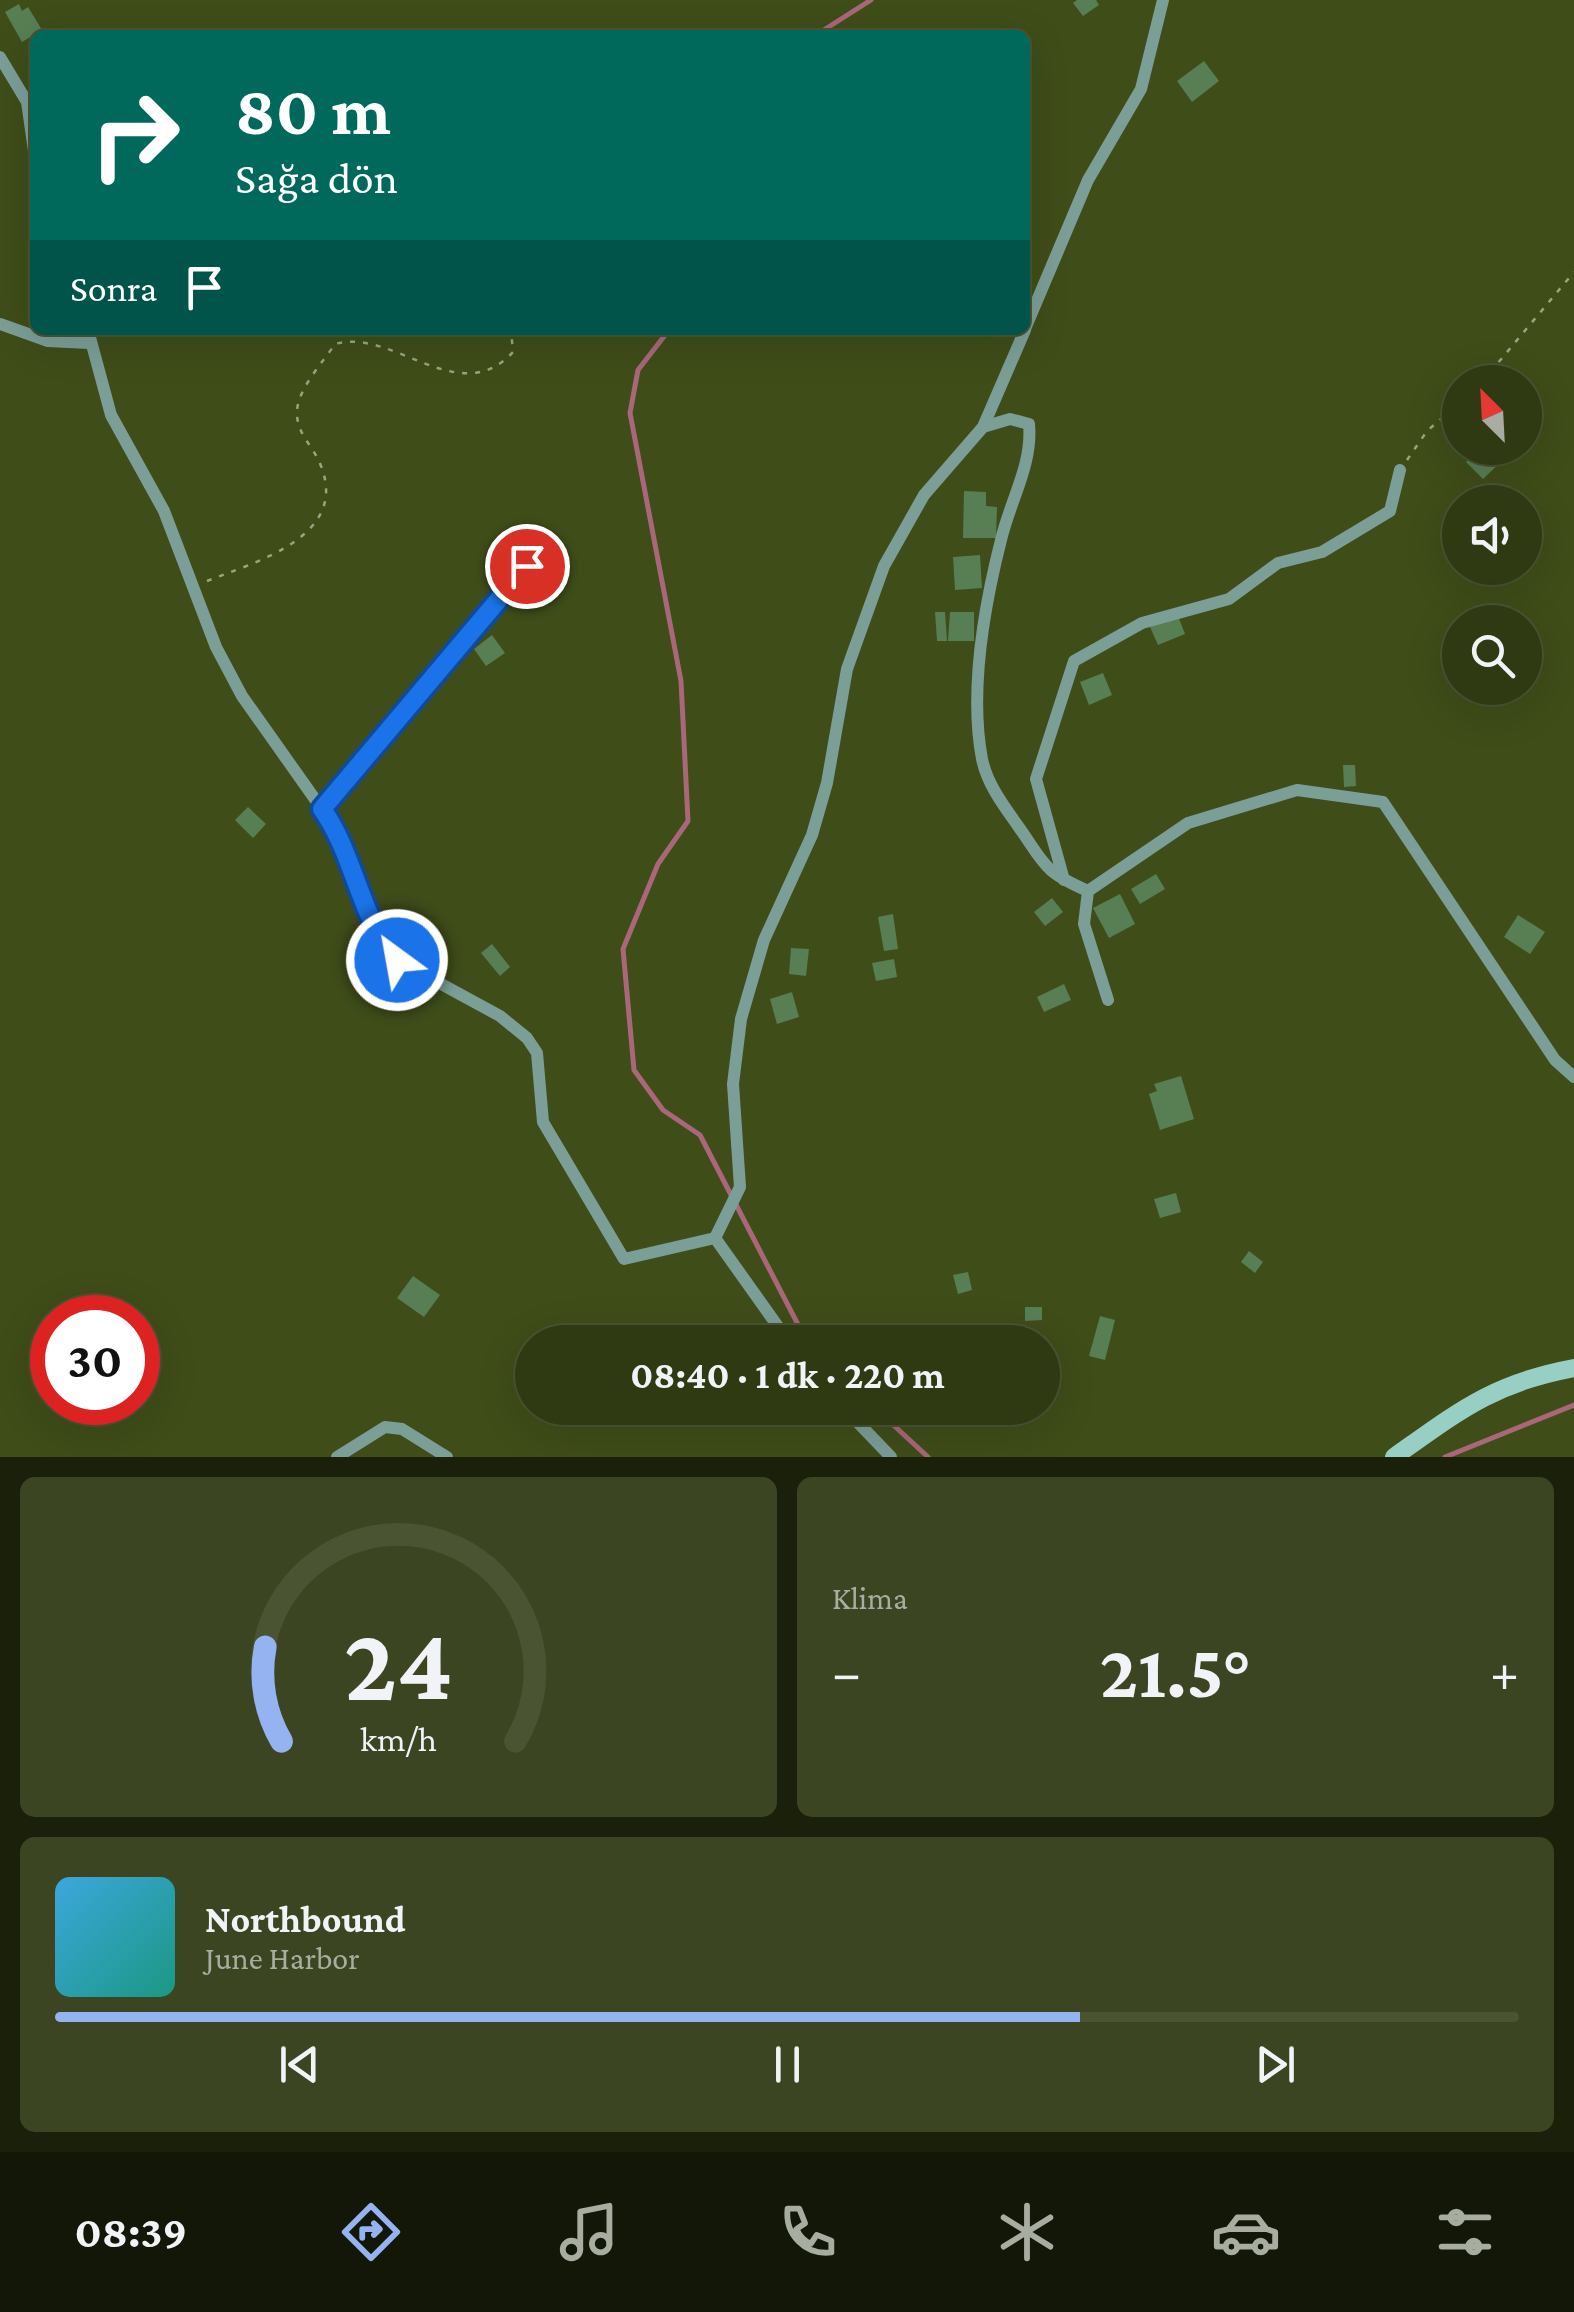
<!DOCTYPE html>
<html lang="tr">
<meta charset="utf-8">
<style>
:root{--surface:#2f3a13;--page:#3b4521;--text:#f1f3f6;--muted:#a7ada0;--line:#4a5433;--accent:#95b2f1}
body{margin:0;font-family:"Crimson Pro",serif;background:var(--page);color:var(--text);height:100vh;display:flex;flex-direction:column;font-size:38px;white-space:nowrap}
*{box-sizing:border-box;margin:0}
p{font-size:32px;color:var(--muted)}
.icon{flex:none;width:55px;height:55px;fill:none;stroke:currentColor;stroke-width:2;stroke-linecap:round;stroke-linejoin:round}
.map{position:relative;height:1457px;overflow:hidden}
.drawer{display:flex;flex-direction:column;gap:20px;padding:20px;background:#1a200a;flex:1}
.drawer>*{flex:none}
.banner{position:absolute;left:30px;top:30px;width:1000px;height:305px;border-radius:15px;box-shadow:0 10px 40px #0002,0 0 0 2px var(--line);background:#00695c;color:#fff;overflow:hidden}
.needle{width:65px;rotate:336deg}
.tools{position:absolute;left:1442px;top:365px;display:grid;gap:20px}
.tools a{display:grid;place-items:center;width:100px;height:100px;border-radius:50%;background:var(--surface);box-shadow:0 10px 40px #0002,0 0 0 2px var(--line);font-size:50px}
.speed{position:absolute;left:30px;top:1295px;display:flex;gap:20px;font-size:50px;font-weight:700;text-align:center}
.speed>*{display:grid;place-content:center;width:130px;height:130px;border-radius:50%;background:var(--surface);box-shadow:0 10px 40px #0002,0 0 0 2px var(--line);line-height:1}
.speed .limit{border:15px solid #d22;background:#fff;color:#111}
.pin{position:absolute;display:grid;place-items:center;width:85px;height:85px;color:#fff;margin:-42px;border:5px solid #fff;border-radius:50%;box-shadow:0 2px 10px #0007}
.me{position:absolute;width:110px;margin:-55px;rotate:328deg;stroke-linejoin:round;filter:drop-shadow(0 0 8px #0008)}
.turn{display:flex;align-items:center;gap:35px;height:210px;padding:0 40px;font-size:45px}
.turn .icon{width:130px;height:130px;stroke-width:2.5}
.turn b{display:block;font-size:70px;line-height:85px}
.then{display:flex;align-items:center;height:95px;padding:0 40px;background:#0003;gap:20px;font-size:38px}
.big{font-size:75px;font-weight:700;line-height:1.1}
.drawer .tile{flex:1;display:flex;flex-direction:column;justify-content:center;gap:15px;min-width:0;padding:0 35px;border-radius:15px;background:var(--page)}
.drawer .dial{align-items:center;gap:0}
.dial svg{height:260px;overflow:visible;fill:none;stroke:var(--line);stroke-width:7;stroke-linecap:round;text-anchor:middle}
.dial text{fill:var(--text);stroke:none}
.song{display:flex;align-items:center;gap:30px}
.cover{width:120px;height:120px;border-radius:15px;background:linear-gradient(135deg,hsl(200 70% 55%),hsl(170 70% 35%))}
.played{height:10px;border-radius:5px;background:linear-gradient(90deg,var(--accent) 70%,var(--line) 70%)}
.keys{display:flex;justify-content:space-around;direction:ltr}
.heat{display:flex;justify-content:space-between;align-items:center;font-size:55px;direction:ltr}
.drawer .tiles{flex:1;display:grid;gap:20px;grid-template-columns:1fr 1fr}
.tile:last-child{grid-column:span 2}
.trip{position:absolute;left:515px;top:1325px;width:545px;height:100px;border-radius:50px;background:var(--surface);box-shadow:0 10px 40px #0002,0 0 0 2px var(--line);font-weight:700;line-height:100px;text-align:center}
.dock{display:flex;height:160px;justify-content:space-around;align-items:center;background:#131708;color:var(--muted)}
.dock .icon{width:70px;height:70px}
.dock .active{color:var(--accent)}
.dock b{font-size:45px;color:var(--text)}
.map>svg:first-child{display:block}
</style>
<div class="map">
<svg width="1574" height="1457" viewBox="0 0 1574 1457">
<rect width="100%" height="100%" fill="#3f4d19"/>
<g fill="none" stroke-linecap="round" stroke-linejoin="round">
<g stroke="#a96779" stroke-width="5">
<path d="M816 35 871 0"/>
<path d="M669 330 638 370 630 413 681 681 688 821 658 864 623 949 634 1070 663 1110 700 1135 807 1342"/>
<path d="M875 1408 928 1457"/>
<path d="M1445 1457 1574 1405"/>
</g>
</g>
<g fill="#587e54">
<path d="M1077 0H1096L1099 5 1083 16 1073 3Z"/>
<path d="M19 4 22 11 28 7 42 30 22 42 5 12Z"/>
<path d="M1204 61 1219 81 1192 102 1177 81Z"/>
<path d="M1473 448H1492L1504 459 1483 479 1466 462 1473 454Z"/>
<path d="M964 491 986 492V506L997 507 996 538H963Z"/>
<path d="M980 555 982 588 955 590 953 557Z"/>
<path d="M935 612H945L947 641H937Z"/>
<path d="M950 612H974V641H948Z"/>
<path d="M1178 616 1185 634 1158 645 1150 627Z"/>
<path d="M492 635 505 653 486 666 474 649Z"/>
<path d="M1103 673 1112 695 1089 705 1080 682Z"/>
<path d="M1343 765H1355L1356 786 1344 787Z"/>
<path d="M248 807 266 824 253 838 235 820Z"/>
<path d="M1156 874 1165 889 1140 904 1131 889Z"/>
<path d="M1120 894 1135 924 1109 938 1093 908Z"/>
<path d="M1052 898 1063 912 1045 926 1034 912Z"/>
<path d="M893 914 898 949 884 951 878 917Z"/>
<path d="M1518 915 1545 932 1530 954 1504 937Z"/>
<path d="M492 944 510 967 500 976 481 953Z"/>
<path d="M791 948 809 949 806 976 789 974Z"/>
<path d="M894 959 897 977 876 981 872 963Z"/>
<path d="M1064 984 1071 1000 1044 1012 1037 997Z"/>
<path d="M792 992 799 1017 777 1024 770 999Z"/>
<path d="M1181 1076 1194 1119 1160 1130 1149 1094 1157 1091 1154 1084Z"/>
<path d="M1176 1193 1181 1212 1160 1218 1154 1199Z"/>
<path d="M1249 1251 1263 1262 1255 1273 1241 1262Z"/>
<path d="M968 1272 972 1290 958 1294 953 1275Z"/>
<path d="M413 1276 440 1295 424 1317 397 1298Z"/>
<path d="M1025 1307H1042V1320L1025 1321Z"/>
<path d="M1100 1316 1115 1320 1105 1360 1089 1356Z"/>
</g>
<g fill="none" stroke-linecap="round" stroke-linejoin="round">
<g stroke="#99a57e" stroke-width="2.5" stroke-dasharray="5 8" stroke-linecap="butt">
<path d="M1482 382 1574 272"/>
<path d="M1407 460 1427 431 1460 403"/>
<path d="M207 581C255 562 349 537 321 466 313 445 296 434 297 411 298 389 323 362 335 344 393 327 459 411 513 352L511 330"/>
</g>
<g stroke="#7b9e97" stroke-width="12">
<path d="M0 57 27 102 35 158"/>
<path d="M0 324 48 341 89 343"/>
<path d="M1025 329 1088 180 1141 89 1163 0"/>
<path d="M88 330 111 415 164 511 216 647 242 696 329 819 378 939 397 960 500 1016 527 1038 537 1053 543 1122 624 1259 715 1238 789 1342"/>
<path d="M983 427 1010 419 1029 424C1033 464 1010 501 1001 540 984 607 969 690 982 759 987 784 1004 806 1018 826 1045 864 1042 871 1088 891"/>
<path d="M322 809 527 566"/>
<path d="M1064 880 1036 779 1074 661 1142 623 1229 599 1278 563 1322 552 1390 511 1400 470"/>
<path d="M1108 1000 1084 924 1088 891 1188 823 1297 790 1383 802 1555 1060 1574 1077"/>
<path d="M715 1238 740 1187 733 1084 741 1019 764 940 812 835 827 783 847 669 884 566 924 495 983 427 1025 330"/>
<path d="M844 1408 891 1457"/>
<path d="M337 1457 385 1427 402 1429 447 1457"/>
</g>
<path stroke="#97cfc4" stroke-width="18" d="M1394 1457C1459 1411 1493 1383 1574 1368"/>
</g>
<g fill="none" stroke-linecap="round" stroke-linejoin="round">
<g stroke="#114b97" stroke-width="25">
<path id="route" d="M397 960C359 917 355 855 322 809L527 566"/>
</g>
<use href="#route" stroke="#1a73e8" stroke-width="18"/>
</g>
</svg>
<div class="tools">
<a><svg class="needle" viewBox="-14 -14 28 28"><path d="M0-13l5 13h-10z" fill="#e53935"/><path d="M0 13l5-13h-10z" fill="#a7ada0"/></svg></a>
<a><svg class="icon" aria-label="sound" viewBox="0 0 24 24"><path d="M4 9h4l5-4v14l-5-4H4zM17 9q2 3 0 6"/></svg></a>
<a><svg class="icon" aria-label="search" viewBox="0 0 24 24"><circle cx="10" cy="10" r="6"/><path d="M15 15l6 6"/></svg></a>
</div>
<div class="speed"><div class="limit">30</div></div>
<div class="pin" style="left:527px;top:566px;background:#d93025"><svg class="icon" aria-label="arrive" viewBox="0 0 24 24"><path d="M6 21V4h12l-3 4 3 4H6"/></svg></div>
<svg class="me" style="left:397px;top:960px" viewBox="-20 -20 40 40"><circle r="17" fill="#1a73e8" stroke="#fff" stroke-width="3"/><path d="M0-11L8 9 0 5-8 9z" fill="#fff"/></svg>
<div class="trip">08:40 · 1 dk · 220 m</div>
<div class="banner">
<div class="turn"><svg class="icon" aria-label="right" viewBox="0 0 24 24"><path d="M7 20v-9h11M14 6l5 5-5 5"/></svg><div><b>80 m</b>Sağa dön</div></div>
<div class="then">Sonra<svg class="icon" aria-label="arrive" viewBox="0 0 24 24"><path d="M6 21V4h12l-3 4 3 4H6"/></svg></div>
</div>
</div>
<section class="drawer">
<div class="tiles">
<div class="tile dial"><svg viewBox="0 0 100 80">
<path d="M14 69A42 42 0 1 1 86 69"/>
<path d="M14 69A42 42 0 0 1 9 40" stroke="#95b2f1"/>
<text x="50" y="56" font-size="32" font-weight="700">24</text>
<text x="50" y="72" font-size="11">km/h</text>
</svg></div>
<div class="tile"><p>Klima</p>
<div class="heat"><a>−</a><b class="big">21.5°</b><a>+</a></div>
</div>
<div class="tile">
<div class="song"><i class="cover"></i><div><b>Northbound</b><p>June Harbor</p></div></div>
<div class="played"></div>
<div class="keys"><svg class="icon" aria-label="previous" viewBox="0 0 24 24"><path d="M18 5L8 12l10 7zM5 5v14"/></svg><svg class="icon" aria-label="pause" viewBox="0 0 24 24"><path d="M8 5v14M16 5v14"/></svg><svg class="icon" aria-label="next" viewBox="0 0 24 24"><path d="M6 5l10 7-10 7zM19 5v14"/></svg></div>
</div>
</div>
</section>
<nav class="dock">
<b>08:39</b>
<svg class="icon active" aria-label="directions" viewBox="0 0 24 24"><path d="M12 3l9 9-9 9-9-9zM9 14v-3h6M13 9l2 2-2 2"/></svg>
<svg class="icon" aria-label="music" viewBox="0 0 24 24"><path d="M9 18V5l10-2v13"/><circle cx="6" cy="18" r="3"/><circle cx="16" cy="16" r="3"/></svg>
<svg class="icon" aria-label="phone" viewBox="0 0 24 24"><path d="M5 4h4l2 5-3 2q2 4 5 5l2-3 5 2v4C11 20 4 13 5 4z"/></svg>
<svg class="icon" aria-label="climate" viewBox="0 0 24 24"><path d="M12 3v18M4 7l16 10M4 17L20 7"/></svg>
<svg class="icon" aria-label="car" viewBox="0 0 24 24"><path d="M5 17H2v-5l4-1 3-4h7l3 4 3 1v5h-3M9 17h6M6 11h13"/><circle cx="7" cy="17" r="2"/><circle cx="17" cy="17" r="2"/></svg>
<svg class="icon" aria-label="filters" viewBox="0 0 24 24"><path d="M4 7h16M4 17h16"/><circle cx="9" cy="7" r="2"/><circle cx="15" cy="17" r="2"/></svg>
</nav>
